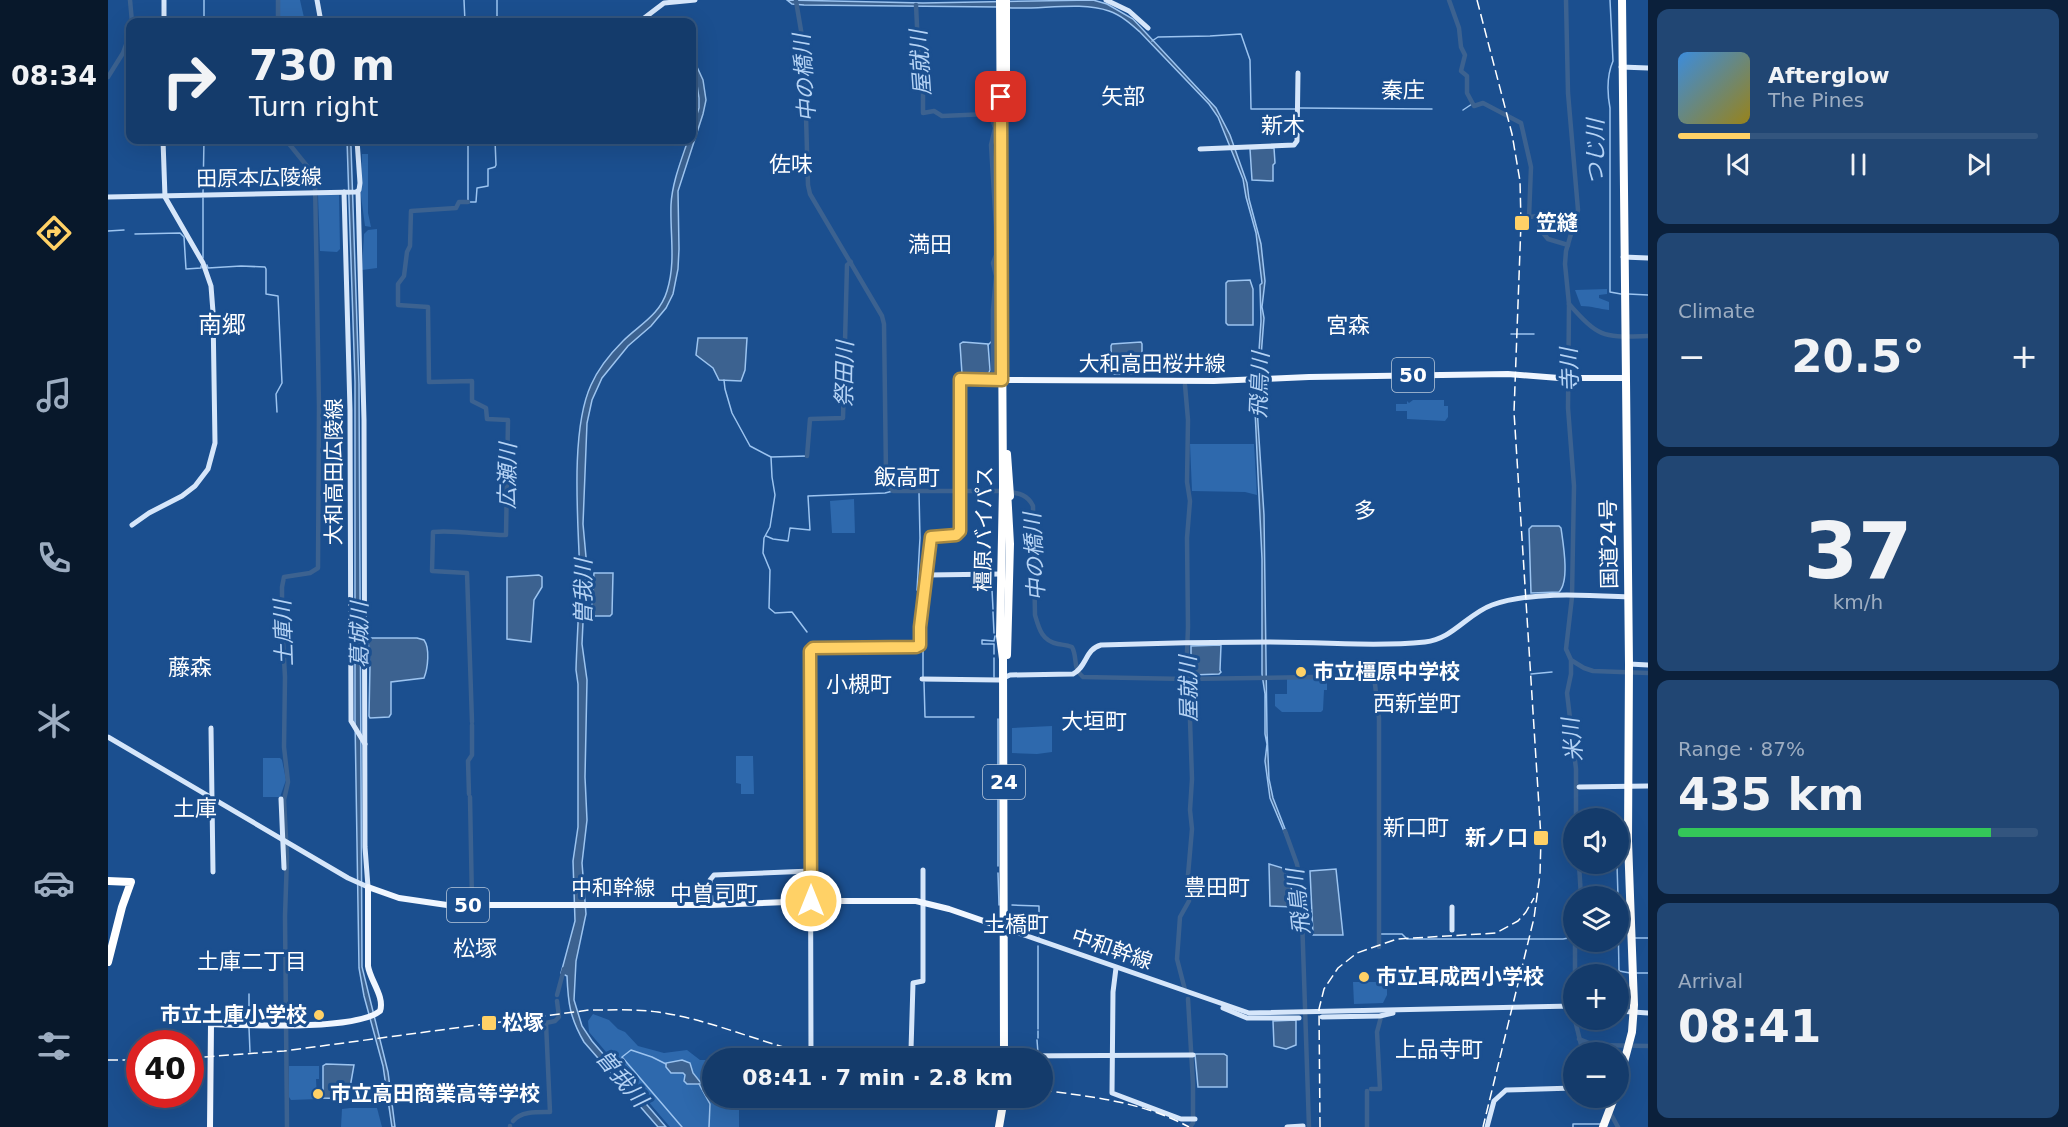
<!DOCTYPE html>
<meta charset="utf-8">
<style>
:root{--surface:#143b6b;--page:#214673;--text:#f1f3f6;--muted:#9dadc1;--line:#33557e;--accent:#ffd166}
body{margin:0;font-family:"DejaVu Sans","Noto Sans JP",sans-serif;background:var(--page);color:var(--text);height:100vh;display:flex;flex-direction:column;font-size:22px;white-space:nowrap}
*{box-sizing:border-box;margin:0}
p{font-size:20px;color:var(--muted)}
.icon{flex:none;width:33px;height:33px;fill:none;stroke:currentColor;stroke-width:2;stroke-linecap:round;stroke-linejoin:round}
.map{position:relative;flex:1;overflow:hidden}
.drawer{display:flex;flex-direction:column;gap:9px;padding:9px;background:#0b203b;width:420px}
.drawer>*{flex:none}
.banner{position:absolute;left:18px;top:18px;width:570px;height:126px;border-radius:12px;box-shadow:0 6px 24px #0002,0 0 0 2px var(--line);background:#143b6b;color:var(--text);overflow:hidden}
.tools{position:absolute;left:1455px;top:808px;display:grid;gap:12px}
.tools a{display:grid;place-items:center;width:66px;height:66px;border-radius:50%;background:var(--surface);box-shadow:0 6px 24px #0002,0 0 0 2px var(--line);font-size:30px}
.speed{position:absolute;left:18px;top:1030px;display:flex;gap:12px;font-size:30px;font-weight:700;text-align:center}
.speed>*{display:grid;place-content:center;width:78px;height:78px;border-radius:50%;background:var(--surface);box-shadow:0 6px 24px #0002,0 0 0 2px var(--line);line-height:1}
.speed .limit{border:9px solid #d22;background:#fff;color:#111}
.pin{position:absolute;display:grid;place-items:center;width:51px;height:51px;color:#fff;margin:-26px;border-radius:12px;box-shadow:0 3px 9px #0006}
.me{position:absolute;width:66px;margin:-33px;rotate:0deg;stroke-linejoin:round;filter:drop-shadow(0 0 4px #0008)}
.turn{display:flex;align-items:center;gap:21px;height:126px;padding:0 24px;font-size:27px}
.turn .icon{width:78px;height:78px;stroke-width:2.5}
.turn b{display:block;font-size:42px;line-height:51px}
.big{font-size:45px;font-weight:700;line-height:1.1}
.drawer .tile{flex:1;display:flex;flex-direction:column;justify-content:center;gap:9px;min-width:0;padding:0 21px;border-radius:12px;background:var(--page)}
.drawer .dial{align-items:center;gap:0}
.dial b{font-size:78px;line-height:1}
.song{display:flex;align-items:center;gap:18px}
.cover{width:72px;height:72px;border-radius:9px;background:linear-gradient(135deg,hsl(210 70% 55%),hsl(50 70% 35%))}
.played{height:6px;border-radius:3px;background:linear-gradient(90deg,var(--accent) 20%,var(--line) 20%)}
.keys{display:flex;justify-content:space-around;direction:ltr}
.heat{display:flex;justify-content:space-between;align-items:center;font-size:33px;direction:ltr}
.charge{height:9px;border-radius:4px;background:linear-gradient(90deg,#34c759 87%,var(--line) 0)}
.trip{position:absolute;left:594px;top:1048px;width:351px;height:60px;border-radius:30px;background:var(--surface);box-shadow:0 6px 24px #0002,0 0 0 2px var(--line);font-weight:700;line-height:60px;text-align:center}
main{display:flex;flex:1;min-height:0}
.tab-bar{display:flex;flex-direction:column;width:108px;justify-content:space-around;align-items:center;background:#08182b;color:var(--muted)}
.tab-bar .icon{width:42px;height:42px}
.tab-bar .current{color:var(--accent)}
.tab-bar b{font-size:27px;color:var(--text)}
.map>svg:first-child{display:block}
</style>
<main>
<nav class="tab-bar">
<b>08:34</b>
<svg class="icon current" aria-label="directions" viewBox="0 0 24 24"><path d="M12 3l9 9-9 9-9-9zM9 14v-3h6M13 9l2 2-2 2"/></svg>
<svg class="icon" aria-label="music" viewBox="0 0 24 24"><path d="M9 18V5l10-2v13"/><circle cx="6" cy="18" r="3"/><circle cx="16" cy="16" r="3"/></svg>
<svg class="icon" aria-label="phone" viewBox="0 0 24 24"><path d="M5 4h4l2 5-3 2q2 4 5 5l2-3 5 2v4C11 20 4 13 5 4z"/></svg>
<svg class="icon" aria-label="climate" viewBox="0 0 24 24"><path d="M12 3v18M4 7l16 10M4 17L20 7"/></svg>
<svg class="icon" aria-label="car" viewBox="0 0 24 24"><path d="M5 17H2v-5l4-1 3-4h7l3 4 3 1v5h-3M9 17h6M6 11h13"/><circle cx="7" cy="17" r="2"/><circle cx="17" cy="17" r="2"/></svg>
<svg class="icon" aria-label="filters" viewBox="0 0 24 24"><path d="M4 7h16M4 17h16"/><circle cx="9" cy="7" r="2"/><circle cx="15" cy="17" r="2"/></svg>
</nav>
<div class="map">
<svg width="1540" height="1127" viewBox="0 0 1540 1127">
<rect width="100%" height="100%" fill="#1b4f8f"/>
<g fill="#2e69ad">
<path d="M171 0H192L197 22H172Z"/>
<path d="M254 154H260V213L263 227 257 226 253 196Z"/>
<path d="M210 195H231L232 249 229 252 212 251Z"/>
<path d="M269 229V268L254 270 256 234 260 230Z"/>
<path d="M1499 289V294L1491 295V298L1501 302V310C1491 309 1484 306 1473 306L1467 290Z"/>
<path d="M1305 400H1336V406H1340V417L1337 421 1299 419V411H1288V404H1299V401L1301 403Z"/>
<path d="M1082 444H1146L1149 495 1137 492 1084 491Z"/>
<path d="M746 499 747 533H724L722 501Z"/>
<path d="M1179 679H1219V690H1216L1215 710 1213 712H1174L1167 706V694H1179Z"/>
<path d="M944 726V752L929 754 904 753V728Z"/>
<path d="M628 756H645L646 794H633V784L628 783Z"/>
<path d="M155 758H172L174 760 178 780 172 797H155Z"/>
<path d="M1272 979H1279V995L1275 1003 1246 1004 1245 982H1272Z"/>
<path d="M485 1014 501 1020 510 1029 517 1032 530 1046 556 1053 579 1050 592 1060H601L597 1072 604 1090V1098H629L631 1100V1127H562L481 1032 480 1021Z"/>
<path d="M181 1066H211V1079H208L209 1099 183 1100 181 1097Z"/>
<path d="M242 1108H269L274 1127H233L234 1109Z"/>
</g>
<g fill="#3c6290" stroke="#9cc4f0" stroke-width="1.5">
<path d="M679 0 815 3 985 0 999 4 1025 19 1108 108 1122 135 1139 183 1141 199 1153 244 1157 281 1154 307 1156 318 1149 408 1156 515 1159 732 1161 779 1165 798 1179 834 1178 836 1162 798 1157 761 1159 744 1157 734V694L1154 674V559L1147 410 1153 321 1152 285 1154 283 1148 233 1138 197 1135 179 1110 117 1101 104 1032 32C1023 24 1013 15 1001 11 970 0 924 12 890 7L696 5 684 4Z"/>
<path d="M584 56 595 80 598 100 595 114 570 191 571 249 570 269 565 294 558 308 543 326 520 346 494 378 484 400 479 423 475 524 478 557 474 644 479 680 477 777 479 820 474 863 478 914 468 961 466 1000 474 1026 484 1041 558 1127H550L476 1042C462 1018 460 1003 459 976L453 973 467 921 465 861 470 827V684L468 670C469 631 473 591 471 552 469 506 464 426 483 385 490 369 502 354 515 341 531 325 552 315 559 291 568 262 562 235 563 205 564 183 573 161 580 140H584V130L591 108V98L588 78 584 70Z"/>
<path d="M239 140H242L243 147 251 384 254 967 280 1072 287 1127H284L275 1066 256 996 251 968 247 719V382Z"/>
<path d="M1166 148 1167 163 1165 165V181L1144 180 1142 149Z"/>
<path d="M1142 280 1145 289V325H1120L1118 323V283L1120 281Z"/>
<path d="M590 338H639L637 370 633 381 611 380 605 368 588 355Z"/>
<path d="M855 342 880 344 882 370 880 375 854 374 852 344Z"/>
<path d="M1033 342 1034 344V373L1006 374 1004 372 1003 346 1004 344Z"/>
<path d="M1424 526H1451L1453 528C1455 543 1462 581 1451 592L1423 593 1421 529Z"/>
<path d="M486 573H505L504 614 502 616H483Z"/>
<path d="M431 575 434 577V587L426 600 423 642 399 639V577Z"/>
<path d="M262 638H309L316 640C322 648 320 668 316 678L283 682V714L281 717 262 718 261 716 262 665 260 640Z"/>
<path d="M1113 645 1112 670 1113 672 1111 674 1083 675V646Z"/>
<path d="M1161 864 1178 869V874H1182L1185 907 1162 906Z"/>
<path d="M1228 869 1235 935H1205L1202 871Z"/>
<path d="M1188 1020V1045L1178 1049 1166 1046 1165 1021Z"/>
<path d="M1087 1054H1116L1119 1056V1087H1090Z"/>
<path d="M574 1060 582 1063 585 1073 593 1083 592 1084H579L576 1081 577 1075 575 1073H563L558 1067V1063Z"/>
<path d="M218 1064 246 1065 240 1099 215 1098V1066Z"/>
</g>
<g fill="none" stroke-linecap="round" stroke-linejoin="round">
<g stroke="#9cc4f0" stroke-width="1.5">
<path d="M96 0V22"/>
<path d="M356 0 357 22"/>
<path d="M1502 0 1505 61C1499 75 1499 92 1502 108V292L1513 294"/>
<path d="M389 22V0"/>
<path d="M1044 41 1050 37 1102 36 1133 34 1142 60 1143 109H1187"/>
<path d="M1192 108 1324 109"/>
<path d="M1355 110 1364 104"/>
<path d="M360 140V202H368L369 188 380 186V169L387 167 388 165 387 140"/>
<path d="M95 193 96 140"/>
<path d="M95 198V258"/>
<path d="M0 231 16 230"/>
<path d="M27 234 72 233 76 237 78 269 93 268V266"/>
<path d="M99 265 100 268 133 266 157 267 158 269V294L170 296 174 383 168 394 169 412"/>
<path d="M1520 294 1540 295"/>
<path d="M1403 334H1426"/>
<path d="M880 345 886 339"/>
<path d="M616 380 617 389 624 413 642 446 663 457 699 456"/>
<path d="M663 457 664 477 667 495 662 527 656 538 655 553 662 570 661 608 667 613 684 612 699 632"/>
<path d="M811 492 812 538 809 590 814 593"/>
<path d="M658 536 665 539 680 541 682 528 702 530 700 496 777 493 785 491"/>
<path d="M884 590 885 609"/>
<path d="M885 612 886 633"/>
<path d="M815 634V624"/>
<path d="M815 641V678"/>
<path d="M886 654V644H874V640L886 641 887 636"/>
<path d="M1423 674 1444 672"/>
<path d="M886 677V658"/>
<path d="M816 682 817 717H866"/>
<path d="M890 719V866"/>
<path d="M1509 864 1510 897"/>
<path d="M890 873 891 905"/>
<path d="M904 905 931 906V937"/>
<path d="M1510 919 1511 971 1522 973"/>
<path d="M1272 934H1294L1299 939H1455L1466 937"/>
<path d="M1526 938H1540"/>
<path d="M1529 973H1540"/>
<path d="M141 1023V994"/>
<path d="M141 1028 142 1052"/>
<path d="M930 1029V946"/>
<path d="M930 1038V1031"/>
<path d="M929 1040 930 1053"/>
<path d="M558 1064 544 1057 523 1050 514 1057 574 1127"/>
<path d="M503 1066 514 1058"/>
<path d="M591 1084 602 1104 601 1127"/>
<path d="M931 1098V1099"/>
<path d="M1465 1127V1124H1493"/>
</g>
<g stroke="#3c6290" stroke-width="4.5">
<path d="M22 0 24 22"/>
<path d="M170 0V22"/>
<path d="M1341 0 1351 28 1353 47 1357 55 1353 71 1359 76V93L1366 106 1375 103 1413 123 1423 167 1421 217 1430 216 1432 229 1440 239 1460 245"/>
<path d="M1458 0 1460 93 1470 210 1458 251 1457 264 1461 304 1460 408 1466 486 1464 597 1458 649 1463 660 1476 668 1485 671 1540 673"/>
<path d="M688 1 696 48 700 185 702 194 774 316 776 324 778 474 781 487 785 491H896C908 493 919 493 925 506L927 615C931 629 934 641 950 644 956 645 959 645 964 647 970 658 964 668 975 677L1078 679 1266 676 1271 718V947"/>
<path d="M808 5 811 68 815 70V113L826 111 834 116 880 114 883 115 887 128 883 145 888 227V255L885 263 888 276 885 310V377H887"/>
<path d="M0 77 15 53 22 34"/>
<path d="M178 140 203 171 207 182 211 406 210 568 202 573 176 577 174 587V624L177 677 176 747 180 782 176 800 179 857 177 916 179 1127"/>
<path d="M360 202H351L348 208 303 211 302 246 299 252 296 276 290 284V305L320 307 321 382 364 381V401L378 408 379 419 400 420 398 535C373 535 349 530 325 532L324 571 359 573 364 722"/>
<path d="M1461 304C1492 339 1495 337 1540 336"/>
<path d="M1077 385 1080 420 1079 482 1082 501 1079 538 1080 627 1078 679 1082 720 1084 779 1082 810 1084 829 1080 875 1081 901 1072 917 1069 959 1077 990"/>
<path d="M699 456 702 419 735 418 739 265 743 262"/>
<path d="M1463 661V674L1459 693 1468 769V819"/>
<path d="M361 794 360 761 364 755V725"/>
<path d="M362 797 364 902"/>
<path d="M1177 831 1189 864 1193 887 1201 1127"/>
<path d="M1471 864 1473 897"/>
<path d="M1467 975V942"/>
<path d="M449 995 456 969"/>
<path d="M1080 999 1085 1084V1123L1082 1127"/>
<path d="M1467 1020 1475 1053"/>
<path d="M1471 1039 1486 1045 1540 1046"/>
<path d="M1263 1089H1272L1269 1032 1273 1017"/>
<path d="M1259 1091V1127"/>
<path d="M1494 1098 1510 1127"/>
<path d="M405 1121C413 1111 430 1112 442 1112L438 1023 447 1021 451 1017 449 1001"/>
<path d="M402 1127V1126"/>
</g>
<g stroke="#d6e6fa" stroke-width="5">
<path d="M209 0 213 22"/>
<path d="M998 0 1021 11 1040 28"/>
<path d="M56 22V0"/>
<path d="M531 22 556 3 587 0"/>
<path d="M1513 67 1540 68"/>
<path d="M1092 149 1186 145 1189 141 1190 73"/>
<path d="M236 192 242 410 243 721 257 744"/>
<path d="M0 197 248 192 251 190 252 183 249 140"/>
<path d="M1515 257 1540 258"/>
<path d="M24 525 41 513 74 496 87 486 100 469 107 443 105 312 103 286 95 263 57 197 55 140"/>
<path d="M819 575 894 574"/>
<path d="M1521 664 1540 665"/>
<path d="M814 679 891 680 902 675 965 674C979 667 977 649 993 645 1049 643 1106 642 1162 642 1213 642 1266 647 1317 642 1345 639 1359 614 1384 605 1424 591 1478 595 1520 597"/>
<path d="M103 728 105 872"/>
<path d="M0 737 240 878 260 887 257 847 256 420 250 191"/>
<path d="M1471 787 1540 786"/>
<path d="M173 799 176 868"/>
<path d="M603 905 602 880 606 875 703 871"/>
<path d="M1344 907V930"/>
<path d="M896 928 1141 1013 1466 1006"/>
<path d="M1008 968 1005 992 1004 1093 1073 1119H1087"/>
<path d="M1115 1008 1139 1018H1191"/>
<path d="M1510 1011 1540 1013"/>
<path d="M1214 1017 1272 1016 1285 1013"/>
<path d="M704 1051 742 1055 802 1052 803 1050 805 983 815 981V870"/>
<path d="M894 1056 1085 1055"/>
<path d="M703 1059 702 651 705 648 808 647 812 645V627L823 537 848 535 852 531V379L894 380"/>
<path d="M1179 1127 1195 1126"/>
<path d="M1379 1127 1386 1101 1398 1090 1466 1088"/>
</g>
<g stroke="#f0f6ff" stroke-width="6">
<path d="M894 380 1106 381 1201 377 1400 374 1451 378H1517"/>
<path d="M102 1127 103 1024C138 1025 247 1031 272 1011 277 997 262 980 260 966V887L291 898 339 905H603L703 901H808L841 909 896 928"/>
</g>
<g stroke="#fff" stroke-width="8">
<path d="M892 0 895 487 892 636 895 659 896 1059"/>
<path d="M898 0V88"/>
<path d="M899 454 902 496"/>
<path d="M899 655 902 544 899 490"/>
<path d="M0 881 23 882 14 907 0 962"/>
<path d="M1510 1085 1524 1032 1526 1005 1520 841 1521 665 1514 0"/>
<path d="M891 1127 896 1098"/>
<path d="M1495 1127 1506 1098"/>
</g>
<g stroke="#fff" stroke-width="1.5" stroke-dasharray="10 4.5" stroke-linecap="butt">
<path d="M1369 0 1404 134 1412 181 1413 223 1406 412 1433 838 1432 874 1426 918 1375 1127"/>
<path d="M82 1058 176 1051 481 1010C504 1010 527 1009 550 1012 612 1021 668 1051 730 1059"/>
<path d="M0 1060H32"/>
<path d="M934 1090C985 1097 1035 1102 1081 1127"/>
<path d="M1212 1127 1211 1009 1216 989 1230 968 1249 953 1289 939 1388 933 1410 921 1418 912 1426 898"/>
</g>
</g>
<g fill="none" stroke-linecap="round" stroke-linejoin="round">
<g stroke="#a68842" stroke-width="15">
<path id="route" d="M703 901 702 651 705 648 808 647 812 645V627L823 537 848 535 852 531V379L894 380 893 97"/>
</g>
<use href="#route" stroke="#ffd166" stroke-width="10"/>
</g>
<g fill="#ffd166" stroke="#1b4f8f" stroke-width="2">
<rect x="1406" y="215" width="16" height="16" rx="3"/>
<circle cx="1193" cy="672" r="6"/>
<rect x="1425" y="830" width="16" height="16" rx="3"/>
<circle cx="1256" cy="977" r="6"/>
<circle cx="211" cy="1015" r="6"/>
<rect x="373" y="1015" width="16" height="16" rx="3"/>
<circle cx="210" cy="1094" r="6"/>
</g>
<g text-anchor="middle" stroke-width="6" stroke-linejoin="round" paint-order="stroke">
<g fill="#1b4f8f" stroke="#bbcadd" stroke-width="1.5">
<rect x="1284" y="358" width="42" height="34" rx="4.5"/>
<rect x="875" y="765" width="42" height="34" rx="4.5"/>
<rect x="339" y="888" width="42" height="34" rx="4.5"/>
</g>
<g font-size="20" font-weight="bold" fill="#fff">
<text x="1305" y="382">50</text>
<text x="896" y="789">24</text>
<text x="360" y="912">50</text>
</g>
<g font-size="21" fill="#fff" stroke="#1b4f8f">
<text transform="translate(151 178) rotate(-1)" y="7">田原本広陵線</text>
<text x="1044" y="371">大和高田桜井線</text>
<text transform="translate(226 472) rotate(-90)" y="7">大和高田広陵線</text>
<text transform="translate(876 529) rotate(-89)" y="7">橿原バイパス</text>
<text transform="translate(1501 544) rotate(-91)" y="7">国道24号</text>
<text x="505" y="895">中和幹線</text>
<text transform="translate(1004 949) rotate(19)" y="7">中和幹線</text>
</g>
<g font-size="21" font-weight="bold" fill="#fff" stroke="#1b4f8f" text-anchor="start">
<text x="1428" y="230">笠縫</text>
<text x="1205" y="679">市立橿原中学校</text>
<text x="1420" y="845" text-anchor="end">新ノ口</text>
<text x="1268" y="984">市立耳成西小学校</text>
<text x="199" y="1022" text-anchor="end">市立土庫小学校</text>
<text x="394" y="1030">松塚</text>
<text x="222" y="1101">市立高田商業高等学校</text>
</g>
<g font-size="22" font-style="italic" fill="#b5d3f5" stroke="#1b4f8f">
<text transform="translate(812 63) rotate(-94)" y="8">屋就川</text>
<text transform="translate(696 78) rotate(-94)" y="8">中の橋川</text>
<text transform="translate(1487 152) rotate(-90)" y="8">つじ川</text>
<text transform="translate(1461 370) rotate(-92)" y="8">寺川</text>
<text transform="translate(736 374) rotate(-89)" y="8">祭田川</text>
<text transform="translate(1151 385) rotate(-88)" y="8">飛鳥川</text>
<text transform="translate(399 476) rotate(-89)" y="8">広瀬川</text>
<text transform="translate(926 557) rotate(-93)" y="8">中の橋川</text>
<text transform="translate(475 592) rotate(-90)" y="8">曽我川</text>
<text transform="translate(175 633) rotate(-92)" y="8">土庫川</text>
<text transform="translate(251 635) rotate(-90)" y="8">葛城川</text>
<text transform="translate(1080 689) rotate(-91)" y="8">屋就川</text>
<text transform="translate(1464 740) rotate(-96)" y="8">米川</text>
<text transform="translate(1190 902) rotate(-96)" y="8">飛鳥川</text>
<text transform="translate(514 1078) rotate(50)" y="8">曽我川</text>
</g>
<g font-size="22" fill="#fff" stroke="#1b4f8f">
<text x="1295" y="98">秦庄</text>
<text x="1015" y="104">矢部</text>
<text x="1175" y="133">新木</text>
<text x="683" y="172">佐味</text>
<text x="822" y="252">満田</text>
<text x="1240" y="333">宮森</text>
<text x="799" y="485">飯高町</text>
<text x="1257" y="518">多</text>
<text x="82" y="675">藤森</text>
<text x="751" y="692">小槻町</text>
<text x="1309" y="711">西新堂町</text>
<text x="986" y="729">大垣町</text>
<text x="87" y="816">土庫</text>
<text x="1308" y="835">新口町</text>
<text x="1109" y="895">豊田町</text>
<text x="606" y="901">中曽司町</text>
<text x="908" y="932">土橋町</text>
<text x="367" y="956">松塚</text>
<text x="144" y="969">土庫二丁目</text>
<text x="1331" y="1057">上品寺町</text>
</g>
<g font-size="24" fill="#fff" stroke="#1b4f8f">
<text x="114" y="333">南郷</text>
</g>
</g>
</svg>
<div class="tools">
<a><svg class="icon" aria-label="sound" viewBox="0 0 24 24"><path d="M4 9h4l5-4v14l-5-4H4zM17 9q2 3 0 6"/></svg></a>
<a><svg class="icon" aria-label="layers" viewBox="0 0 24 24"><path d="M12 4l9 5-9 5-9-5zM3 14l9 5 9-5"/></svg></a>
<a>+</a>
<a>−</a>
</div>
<div class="speed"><div class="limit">40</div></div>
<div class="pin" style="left:893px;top:97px;background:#d93025"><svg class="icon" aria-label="arrive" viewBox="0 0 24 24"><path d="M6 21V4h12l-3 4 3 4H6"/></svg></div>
<svg class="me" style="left:703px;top:901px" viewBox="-20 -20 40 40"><circle r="17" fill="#ffd166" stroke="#fff" stroke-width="3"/><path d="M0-11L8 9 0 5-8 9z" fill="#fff"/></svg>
<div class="trip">08:41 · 7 min · 2.8 km</div>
<div class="banner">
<div class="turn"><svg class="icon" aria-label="right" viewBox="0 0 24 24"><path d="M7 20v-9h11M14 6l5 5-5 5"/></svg><div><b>730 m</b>Turn right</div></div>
</div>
</div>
<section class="drawer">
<div class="tile">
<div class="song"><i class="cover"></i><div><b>Afterglow</b><p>The Pines</p></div></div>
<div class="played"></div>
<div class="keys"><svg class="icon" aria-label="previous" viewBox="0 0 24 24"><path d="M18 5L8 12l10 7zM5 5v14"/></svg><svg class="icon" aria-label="pause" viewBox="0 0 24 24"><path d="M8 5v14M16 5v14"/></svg><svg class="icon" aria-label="next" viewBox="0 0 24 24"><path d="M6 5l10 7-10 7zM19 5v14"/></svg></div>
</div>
<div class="tile"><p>Climate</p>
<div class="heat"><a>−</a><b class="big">20.5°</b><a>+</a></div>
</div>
<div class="tile dial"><b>37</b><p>km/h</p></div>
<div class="tile"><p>Range · 87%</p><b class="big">435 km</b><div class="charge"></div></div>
<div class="tile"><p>Arrival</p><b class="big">08:41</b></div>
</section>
</main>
